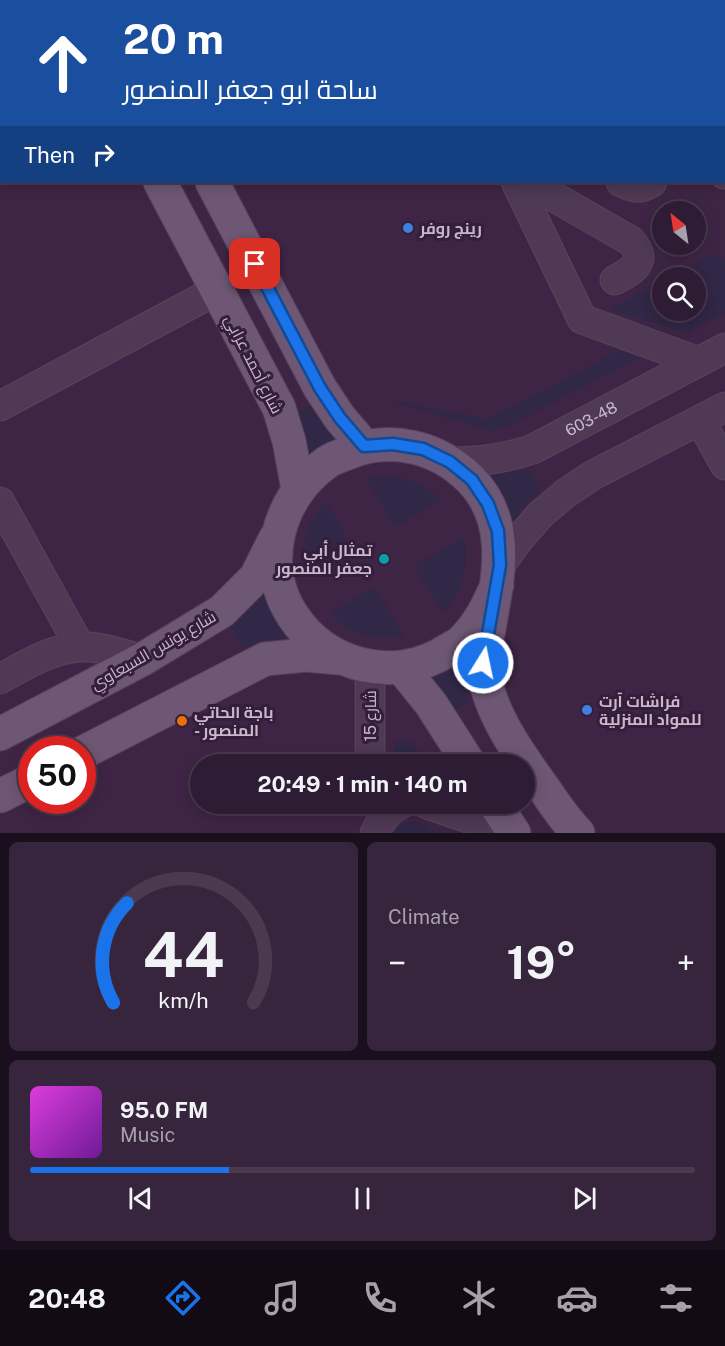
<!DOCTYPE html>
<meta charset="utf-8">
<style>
:root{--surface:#2e1c34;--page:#36253c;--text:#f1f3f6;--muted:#a7a1ac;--line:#493a4f;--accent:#1a73e8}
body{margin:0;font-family:"Public Sans",Cairo,sans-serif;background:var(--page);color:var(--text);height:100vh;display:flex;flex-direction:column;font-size:22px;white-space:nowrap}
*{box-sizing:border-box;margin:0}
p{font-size:20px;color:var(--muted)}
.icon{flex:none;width:33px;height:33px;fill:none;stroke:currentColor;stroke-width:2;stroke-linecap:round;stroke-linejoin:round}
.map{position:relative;height:833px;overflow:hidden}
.side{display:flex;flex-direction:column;gap:9px;padding:9px;background:#190f1d;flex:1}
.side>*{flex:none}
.banner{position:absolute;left:0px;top:0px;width:726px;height:183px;box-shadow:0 3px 15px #0003,0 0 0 2px var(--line);background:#1a4fa0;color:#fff;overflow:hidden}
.needle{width:39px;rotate:330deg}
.controls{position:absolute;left:652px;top:201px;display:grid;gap:12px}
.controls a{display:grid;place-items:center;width:54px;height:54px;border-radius:50%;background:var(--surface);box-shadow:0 3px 15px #0003,0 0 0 2px var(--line);font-size:30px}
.speed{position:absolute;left:18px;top:736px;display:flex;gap:12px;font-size:30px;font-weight:700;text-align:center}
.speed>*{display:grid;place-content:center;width:78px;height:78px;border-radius:50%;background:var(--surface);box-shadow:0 3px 15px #0003,0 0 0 2px var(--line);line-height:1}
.speed .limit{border:9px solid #d22;background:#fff;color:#111}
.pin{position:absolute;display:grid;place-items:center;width:51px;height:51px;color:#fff;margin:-26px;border-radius:12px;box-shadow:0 3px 9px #0006}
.me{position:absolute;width:66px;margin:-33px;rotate:10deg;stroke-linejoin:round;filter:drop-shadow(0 0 4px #0008)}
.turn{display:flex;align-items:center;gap:21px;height:126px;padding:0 24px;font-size:27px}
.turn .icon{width:78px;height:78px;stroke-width:2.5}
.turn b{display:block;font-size:42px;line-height:51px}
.then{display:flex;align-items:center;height:57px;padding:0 24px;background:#0003;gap:12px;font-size:22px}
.big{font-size:45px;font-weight:700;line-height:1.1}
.side .card{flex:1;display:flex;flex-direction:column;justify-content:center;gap:9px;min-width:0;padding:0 21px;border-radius:9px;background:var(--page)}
.side .dial{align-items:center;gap:0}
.dial svg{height:156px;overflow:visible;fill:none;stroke:var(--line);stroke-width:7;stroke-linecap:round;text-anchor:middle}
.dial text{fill:var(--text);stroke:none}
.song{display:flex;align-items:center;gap:18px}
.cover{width:72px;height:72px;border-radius:9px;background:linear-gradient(135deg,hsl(300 70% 55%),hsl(280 70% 35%))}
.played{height:6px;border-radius:3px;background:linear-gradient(90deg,var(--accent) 30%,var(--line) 30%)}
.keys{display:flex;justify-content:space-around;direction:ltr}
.heat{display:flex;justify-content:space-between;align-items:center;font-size:33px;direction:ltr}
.side .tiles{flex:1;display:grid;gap:9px;grid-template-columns:1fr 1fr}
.card:last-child{grid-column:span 2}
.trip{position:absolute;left:190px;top:754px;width:345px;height:60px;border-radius:30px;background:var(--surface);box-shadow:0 3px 15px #0003,0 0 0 2px var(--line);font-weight:700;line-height:60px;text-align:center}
.menu{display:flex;height:96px;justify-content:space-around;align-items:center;background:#120b15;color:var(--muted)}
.menu .icon{width:42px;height:42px}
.menu .current{color:var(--accent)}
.menu b{font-size:27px;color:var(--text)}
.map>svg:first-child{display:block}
</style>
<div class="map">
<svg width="725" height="833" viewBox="0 0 725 833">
<rect width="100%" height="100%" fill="#3e2545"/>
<g fill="#312746">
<path d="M715 253 725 259V313L687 333 610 309 663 280V310H696V278L669 277Z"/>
<path d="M622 349 642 357 502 429 492 431 382 399 488 419Z"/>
<path d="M318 403 348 435 326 444 303 458 297 413Z"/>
<path d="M527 468 541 491 524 506 511 524 482 472 516 471Z"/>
<path d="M382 476C404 477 427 484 441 501L394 527 366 477Z"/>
<path d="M327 502 353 549 302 577C299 550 305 520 327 502Z"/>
<path d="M464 537C469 562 463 595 443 612L414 566Z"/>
<path d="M376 587 404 637C378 641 346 634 330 613Z"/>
<path d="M263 593 272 613 288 638 264 640 243 648 230 624 248 610Z"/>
<path d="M463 655 464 679 469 701 456 709 441 691 425 677Z"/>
<path d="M405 739 412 743 428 765H394V746L398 740Z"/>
<path d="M414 821 427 825 435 833H389L397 826Z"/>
</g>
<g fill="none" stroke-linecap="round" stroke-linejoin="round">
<g stroke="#55405a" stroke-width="31">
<g id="minor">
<path d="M0 131H2"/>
<path d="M724 174H725"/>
<path d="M516 182 582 319 699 362"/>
<path d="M528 182 631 241C649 262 633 270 615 280"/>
<path d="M621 182C633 188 640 190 652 182"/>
<path d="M0 406 217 290"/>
<path d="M700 420 725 465"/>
<path id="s1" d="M450 462C479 462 505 459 533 449L725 348"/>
<path d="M0 502 80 647"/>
<path d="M500 565 519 539 541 514 566 493 593 475 725 407"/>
<path d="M370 667V765"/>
<path d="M0 679C25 665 49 650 78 647 99 645 123 655 143 659"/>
<path d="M427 804 511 833"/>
<path d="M375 833C381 820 387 811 401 804"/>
</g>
</g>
<g stroke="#55405a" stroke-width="35">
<g id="major">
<path d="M65 0V2"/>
<path d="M118 0V2"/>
<path d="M160 182 279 408 289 441 298 489"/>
<path d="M212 182 320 388 340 418 364 446"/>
<path d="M497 585C488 605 480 623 464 639 460 644 453 647 448 650 396 684 326 667 293 616 259 565 278 497 326 463 332 458 341 456 348 453 391 435 438 447 470 479 512 521 498 578 489 629 487 641 482 655 483 668 489 713 519 754 545 790 555 805 565 820 578 833"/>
<path d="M402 668 431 704 470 765"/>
<path d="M0 734 143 659 222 611 256 577 275 539"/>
<path d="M82 753 265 659 306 655 339 658"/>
<path d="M0 796 32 780"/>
<path d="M495 804 514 833"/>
</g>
</g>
<use href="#minor" stroke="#4f3954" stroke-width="28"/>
<use href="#major" stroke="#6e5774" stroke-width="33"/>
</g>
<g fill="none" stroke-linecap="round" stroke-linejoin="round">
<g stroke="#114b97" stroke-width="15">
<path id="route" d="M255 264 320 388 340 418 364 446 393 444 423 449 450 462 472 480 488 504 498 531 500 565 483 663"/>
</g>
<use href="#route" stroke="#1a73e8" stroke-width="10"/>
</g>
<g fill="#3f7fe0" stroke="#341e3a" stroke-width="2">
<circle cx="408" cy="228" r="6"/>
<circle cx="587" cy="710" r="6"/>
</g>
<circle fill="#0f9aa8" stroke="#341e3a" stroke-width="2" cx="384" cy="559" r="6"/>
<circle fill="#e8710a" stroke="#341e3a" stroke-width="2" cx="182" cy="721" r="6"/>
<g text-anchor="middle" stroke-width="6" stroke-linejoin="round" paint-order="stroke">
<g font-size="16" font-weight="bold" fill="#cab7ce" stroke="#341e3a" text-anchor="start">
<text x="420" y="234">رينج روفر</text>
<text x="372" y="556" text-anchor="end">تمثال أبي<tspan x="372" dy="18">جعفر المنصور</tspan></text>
<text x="599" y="707">فراشات آرت<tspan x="599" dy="18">للمواد المنزلية</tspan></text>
<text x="194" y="718">باجة الحاتي<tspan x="194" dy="18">- المنصور</tspan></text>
</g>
<g font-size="16" fill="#cab7ce" stroke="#341e3a">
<text transform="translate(254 364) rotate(63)" y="6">شارع أحمد عرابي</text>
<text dy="6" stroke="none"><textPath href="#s1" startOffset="150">603-48</textPath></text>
<text transform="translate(153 650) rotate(-30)" y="6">شارع يونس السبعاوي</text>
<text transform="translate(370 716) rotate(-90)" y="6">شارع 15</text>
</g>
</g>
</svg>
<div class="controls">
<a><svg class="needle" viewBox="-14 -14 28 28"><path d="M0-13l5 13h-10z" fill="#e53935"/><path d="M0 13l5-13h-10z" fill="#a7a1ac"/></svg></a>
<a><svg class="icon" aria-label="search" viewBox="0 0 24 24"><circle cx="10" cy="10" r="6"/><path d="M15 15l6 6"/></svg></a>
</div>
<div class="speed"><div class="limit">50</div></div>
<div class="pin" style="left:255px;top:264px;background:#d93025"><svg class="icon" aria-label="arrive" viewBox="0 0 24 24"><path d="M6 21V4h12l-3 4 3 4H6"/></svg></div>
<svg class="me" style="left:483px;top:663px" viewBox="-20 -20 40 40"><circle r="17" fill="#1a73e8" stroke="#fff" stroke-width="3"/><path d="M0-11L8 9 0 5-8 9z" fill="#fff"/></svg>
<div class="trip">20:49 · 1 min · 140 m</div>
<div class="banner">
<div class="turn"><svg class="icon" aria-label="ahead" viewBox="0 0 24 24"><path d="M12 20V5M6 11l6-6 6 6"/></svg><div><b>20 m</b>ساحة ابو جعفر المنصور</div></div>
<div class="then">Then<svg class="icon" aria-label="right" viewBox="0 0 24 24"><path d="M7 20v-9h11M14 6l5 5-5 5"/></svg></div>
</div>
</div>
<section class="side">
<div class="tiles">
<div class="card dial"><svg viewBox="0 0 100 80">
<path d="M14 69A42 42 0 1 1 86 69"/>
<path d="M14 69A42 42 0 0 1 21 18" stroke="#1a73e8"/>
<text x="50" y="56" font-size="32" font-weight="700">44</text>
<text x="50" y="72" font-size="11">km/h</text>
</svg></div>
<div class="card"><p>Climate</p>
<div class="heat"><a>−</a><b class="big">19°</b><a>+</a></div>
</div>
<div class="card">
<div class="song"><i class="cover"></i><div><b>95.0 FM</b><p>Music</p></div></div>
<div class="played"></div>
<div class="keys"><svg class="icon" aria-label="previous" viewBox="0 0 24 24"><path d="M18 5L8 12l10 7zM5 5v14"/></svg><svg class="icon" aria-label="pause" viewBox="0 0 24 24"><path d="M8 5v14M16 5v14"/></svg><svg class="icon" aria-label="next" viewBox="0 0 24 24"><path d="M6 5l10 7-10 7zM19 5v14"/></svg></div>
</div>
</div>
</section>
<nav class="menu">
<b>20:48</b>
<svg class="icon current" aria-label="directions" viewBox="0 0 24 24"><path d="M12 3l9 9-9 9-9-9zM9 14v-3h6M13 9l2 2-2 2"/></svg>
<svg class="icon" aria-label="music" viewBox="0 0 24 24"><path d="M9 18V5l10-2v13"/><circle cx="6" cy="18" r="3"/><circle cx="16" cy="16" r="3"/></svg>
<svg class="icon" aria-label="phone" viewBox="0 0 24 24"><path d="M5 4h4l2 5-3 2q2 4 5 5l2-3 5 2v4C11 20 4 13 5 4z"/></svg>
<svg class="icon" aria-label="climate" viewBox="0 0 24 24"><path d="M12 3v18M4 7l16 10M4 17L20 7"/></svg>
<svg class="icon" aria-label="car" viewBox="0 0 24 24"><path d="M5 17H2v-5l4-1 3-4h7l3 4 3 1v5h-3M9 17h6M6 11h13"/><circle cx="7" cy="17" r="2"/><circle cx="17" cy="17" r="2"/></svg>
<svg class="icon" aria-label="filters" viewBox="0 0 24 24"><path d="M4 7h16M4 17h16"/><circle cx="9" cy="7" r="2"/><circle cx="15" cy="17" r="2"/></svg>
</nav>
